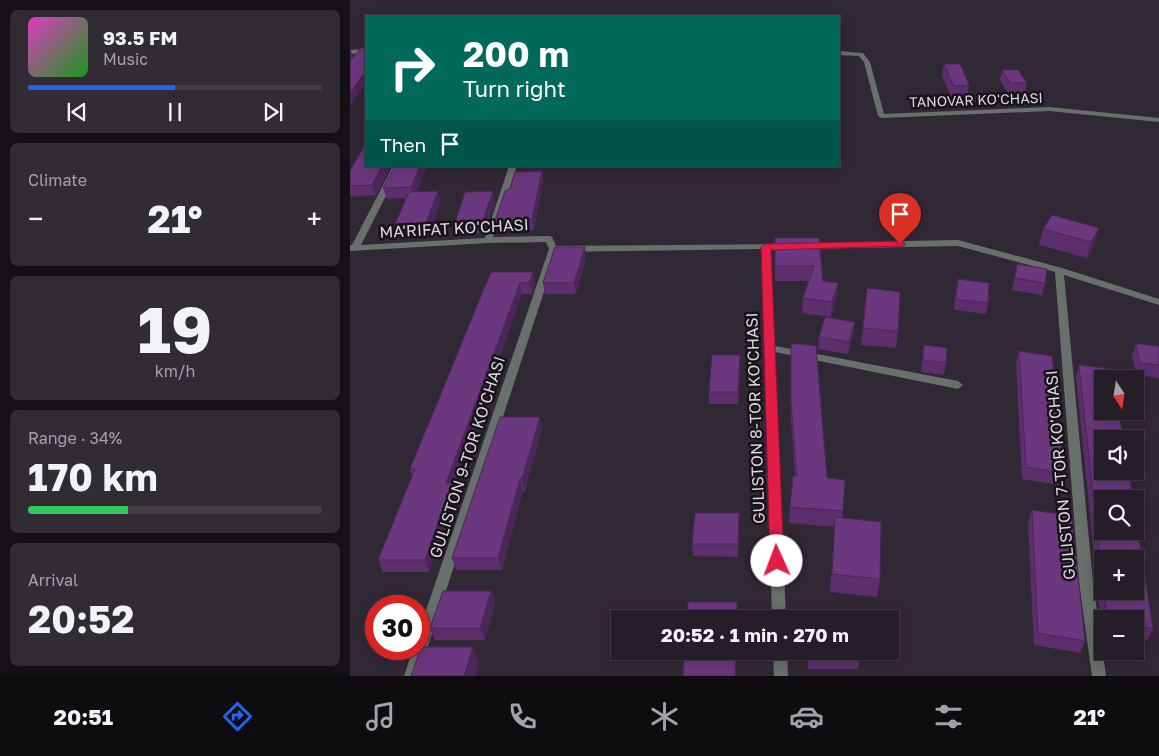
<!DOCTYPE html>
<meta charset="utf-8">
<style>
:root{--surface:#251e28;--page:#312b34;--text:#f1f3f6;--muted:#a3a2a8;--line:#423c45;--accent:#2563eb}
body{margin:0;font-family:"Golos Text",sans-serif;background:var(--page);color:var(--text);height:100vh;display:flex;flex-direction:column;font-size:19px;white-space:nowrap}
*{box-sizing:border-box;margin:0}
p{font-size:16px;color:var(--muted)}
.icon{flex:none;width:28px;height:28px;fill:none;stroke:currentColor;stroke-width:2;stroke-linecap:round;stroke-linejoin:round}
.map{position:relative;flex:1;overflow:hidden}
.sheet{display:flex;flex-direction:column;gap:10px;padding:10px;background:#141016;width:350px}
.sheet>*{flex:none}
.hud{position:absolute;left:15px;top:15px;width:475px;height:152px;border-radius:0px;box-shadow:0 2px 12px #0003,0 0 0 1px var(--line);background:#00695c;color:#fff;overflow:hidden}
.needle{width:32px;rotate:168deg}
.fabs{position:absolute;left:744px;top:370px;display:grid;gap:10px}
.fabs a{display:grid;place-items:center;width:50px;height:50px;border-radius:0px;background:var(--surface);box-shadow:0 2px 12px #0003,0 0 0 1px var(--line);font-size:25px}
.speed{position:absolute;left:15px;top:595px;display:flex;gap:10px;font-size:25px;font-weight:700;text-align:center}
.speed>*{display:grid;place-content:center;width:65px;height:65px;border-radius:50%;background:var(--surface);box-shadow:0 2px 12px #0003,0 0 0 1px var(--line);line-height:1}
.speed .limit{border:8px solid #d22;background:#fff;color:#111}
.pin{position:absolute;display:grid;place-items:center;width:42px;height:42px;color:#fff;margin:-51px -21px;border-radius:50% 50% 50% 0;rotate:-45deg;box-shadow:0 0 5px #0007}
.pin .icon{rotate:45deg}
.me{position:absolute;width:55px;margin:-28px;rotate:358deg;stroke-linejoin:round;filter:drop-shadow(0 0 4px #0008)}
.turn{display:flex;align-items:center;gap:18px;height:105px;padding:0 15px;font-size:22px}
.turn .icon{width:65px;height:65px;stroke-width:2.5}
.turn b{display:block;font-size:35px;line-height:42px}
.then{display:flex;align-items:center;height:48px;padding:0 15px;background:#0003;gap:10px;font-size:19px}
.big{font-size:38px;font-weight:700;line-height:1.1}
.sheet .card{flex:1;display:flex;flex-direction:column;justify-content:center;gap:8px;min-width:0;padding:0 18px;border-radius:8px;background:var(--page)}
.sheet .dial{align-items:center;gap:0}
.dial b{font-size:65px;line-height:1}
.song{display:flex;align-items:center;gap:15px}
.cover{width:60px;height:60px;border-radius:8px;background:linear-gradient(135deg,hsl(310 70% 55%),hsl(120 70% 35%))}
.played{height:5px;border-radius:2px;background:linear-gradient(90deg,var(--accent) 50%,var(--line) 50%)}
.keys{display:flex;justify-content:space-around;direction:ltr}
.heat{display:flex;justify-content:space-between;align-items:center;font-size:28px;direction:ltr}
.charge{height:8px;border-radius:4px;background:linear-gradient(90deg,#34c759 34%,var(--line) 0)}
.trip{position:absolute;left:261px;top:610px;width:288px;height:50px;border-radius:0px;background:var(--surface);box-shadow:0 2px 12px #0003,0 0 0 1px var(--line);font-weight:700;line-height:50px;text-align:center}
.menu{display:flex;height:80px;justify-content:space-around;align-items:center;background:#0f0c10;color:var(--muted)}
.menu .icon{width:35px;height:35px}
.menu .on{color:var(--accent)}
.menu b{font-size:22px;color:var(--text)}
main{display:flex;flex:1;min-height:0}
.map>svg:first-child{display:block}
</style>
<main>
<section class="sheet">
<div class="card">
<div class="song"><i class="cover"></i><div><b>93.5 FM</b><p>Music</p></div></div>
<div class="played"></div>
<div class="keys"><svg class="icon" aria-label="previous" viewBox="0 0 24 24"><path d="M18 5L8 12l10 7zM5 5v14"/></svg><svg class="icon" aria-label="pause" viewBox="0 0 24 24"><path d="M8 5v14M16 5v14"/></svg><svg class="icon" aria-label="next" viewBox="0 0 24 24"><path d="M6 5l10 7-10 7zM19 5v14"/></svg></div>
</div>
<div class="card"><p>Climate</p>
<div class="heat"><a>−</a><b class="big">21°</b><a>+</a></div>
</div>
<div class="card dial"><b>19</b><p>km/h</p></div>
<div class="card"><p>Range · 34%</p><b class="big">170 km</b><div class="charge"></div></div>
<div class="card"><p>Arrival</p><b class="big">20:52</b></div>
</section>
<div class="map">
<svg width="809" height="676" viewBox="0 0 809 676">
<rect width="100%" height="100%" fill="#312835"/>
<g fill="none" stroke-linecap="round" stroke-linejoin="round">
<g fill="#68706c" fill-rule="evenodd">
<path d="M16 49V53L0 54V50Z"/>
<path d="M489 51 513 53 520 62 534 114 699 107 809 118V122L699 111 531 118 528 116 514 62 509 56 489 55Z"/>
<path d="M43 166H51L11 245 135 238 159 166H167L143 237 199 236 202 237 206 246 440 244 441 246 440 248 420 249 425 346 608 381 613 385 608 389 425 352 436 619H422L412 249 207 252 68 676H54L63 649H69V631L199 249 196 242 138 243 0 251V245H2Z"/>
<path d="M608 240 712 268 809 299V305L714 275 743 582 756 676H742L729 582 705 272 608 246 457 249 453 246 457 243Z"/>
<path d="M423 651H437L438 676H424Z"/>
</g>
</g>
<g fill="#5c2f6c" fill-rule="evenodd">
<path d="M16 47V84H15L6 97Z"/>
<path d="M594 64 619 85 617 99H602L592 76Z"/>
<path d="M652 70 677 83 675 93H658L650 80Z"/>
<path d="M16 166H41L26 195 0 197V186Z"/>
<path d="M45 166 67 191H88L91 201 79 234 48 235 45 224 56 198 37 199 33 188Z"/>
<path d="M192 171 193 181 184 230 147 231 145 221 160 189Z"/>
<path d="M145 202 135 233 108 234 105 223Z"/>
<path d="M702 215 745 244 737 258 689 245 693 229Z"/>
<path d="M425 238H469L473 281 488 283 486 299 481 317 452 313 453 298 459 281H425Z"/>
<path d="M236 258 226 294H195L193 283Z"/>
<path d="M667 264 695 283 692 295 662 290Z"/>
<path d="M141 272H183L185 283 182 294H172L103 487 106 495 79 572H33L28 560 62 477 60 469Z"/>
<path d="M608 279 638 303 636 314 604 310 606 290Z"/>
<path d="M517 288 548 331 546 348 511 345Z"/>
<path d="M504 333 498 354 468 349 469 337Z"/>
<path d="M441 344 477 478 493 511V518L530 579 527 597 480 592 485 527 439 523 440 507 445 476 441 418Z"/>
<path d="M786 344 809 346V378L786 375 782 355Z"/>
<path d="M574 345 596 363 594 375 571 372Z"/>
<path d="M669 351 714 473 710 485 672 479 666 363Z"/>
<path d="M390 355 388 404H359V392Z"/>
<path d="M729 365 803 629 797 640 785 638V619H752V633V632L726 377ZM752 559 785 591H752Z"/>
<path d="M192 429 175 491H173L152 570H106L102 558Z"/>
<path d="M682 510 735 641 730 653 684 645 678 522Z"/>
<path d="M389 513 388 557 343 556 342 544Z"/>
<path d="M141 591 145 603 135 640H85L80 628Z"/>
<path d="M457 651H509L510 658 508 669H458Z"/>
</g>
<g fill="#4b2658">
<path d="M0 48 3 57 0 60Z"/>
<path d="M13 75 15 84 0 107V93Z"/>
<path d="M32 166H41L26 195 22 185Z"/>
<path d="M70 166H77L64 198 61 187Z"/>
<path d="M192 171 193 181 184 230 182 219Z"/>
<path d="M88 191 91 201 79 234 76 223Z"/>
<path d="M143 191 145 202 135 233 132 222Z"/>
<path d="M749 228 745 244 737 258 741 242Z"/>
<path d="M235 247 236 258 226 294 224 283Z"/>
<path d="M183 272 185 283 182 294 179 283Z"/>
<path d="M170 283 172 294 103 487 106 495 79 572 75 560 96 483Z"/>
<path d="M488 283 486 299 481 317 482 302Z"/>
<path d="M505 322 504 333 498 354 499 342Z"/>
<path d="M390 355V367L388 404V392Z"/>
<path d="M190 417 192 429 175 491 172 479Z"/>
<path d="M170 479 173 491 152 570 148 558Z"/>
<path d="M141 591 145 603 135 640 130 628Z"/>
<path d="M123 647 129 664 126 676H114Z"/>
<path d="M386 651H387L386 676H385Z"/>
</g>
<g fill="#6b377e" stroke="#4b2658">
<path d="M16 47V75H13L0 93V61L11 48Z"/>
<path d="M594 64H610L619 85 604 86Z"/>
<path d="M652 70H668L677 83H660Z"/>
<path d="M16 143V166H32L22 185 0 186V171Z"/>
<path d="M45 166H70L61 187 33 188Z"/>
<path d="M192 171 182 219 145 221 155 191 160 189 165 172Z"/>
<path d="M88 191 76 223 45 224 59 192Z"/>
<path d="M143 191 132 222 105 223 115 192Z"/>
<path d="M702 215 749 228 741 242 693 229Z"/>
<path d="M425 238H469L473 281 488 283 482 302 453 298 464 266H425Z"/>
<path d="M205 247H235L224 283H193Z"/>
<path d="M667 264 697 269 695 283 665 278Z"/>
<path d="M141 272H183L179 283H170L96 483H102L75 560H28L65 469H60Z"/>
<path d="M608 279 639 283 638 303 606 299Z"/>
<path d="M517 288 550 292 548 331 513 328Z"/>
<path d="M475 317 505 322 499 342 469 337Z"/>
<path d="M441 344H452L466 346 477 478 495 480 493 511 440 507 443 476H447L441 402Z"/>
<path d="M786 344 809 346V365L790 363Z"/>
<path d="M574 345 597 348 596 363 573 360Z"/>
<path d="M669 351 702 356 714 473 676 467Z"/>
<path d="M362 355H390L388 392H359Z"/>
<path d="M729 365 762 369 764 379H752V411H769L773 439H752V471H779L783 499H752V531H785V512L803 629 785 625V619H757L754 591H785V559H752V578Z"/>
<path d="M150 417H190L172 479H170L148 558H102Z"/>
<path d="M682 510 722 516 735 641 688 633Z"/>
<path d="M345 513H389L388 544H342Z"/>
<path d="M485 517 531 522 530 579 482 574Z"/>
<path d="M93 591H141L130 628H80Z"/>
<path d="M338 602H387V619H337Z"/>
<rect x="457" y="618" width="49" height="1"/>
<path d="M71 647H123L114 676H61Z"/>
<path d="M334 651H386L385 676H333Z"/>
<path d="M458 651H509L510 658 458 657Z"/>
</g>
<path fill="#e11d48" stroke="#92132f" d="M550 241 555 244 554 246 421 250 434 561 432 565 427 567 422 565 420 561 411 247 416 244Z"/>
<g text-anchor="middle" stroke-width="5" stroke-linejoin="round" paint-order="stroke">
<g font-size="14" fill="#ddd7e0" stroke="#171318">
<text transform="translate(626 100) rotate(-2)" y="5">TANOVAR KO'CHASI</text>
</g>
<g font-size="16" fill="#ddd7e0" stroke="#171318">
<text transform="translate(104 228) rotate(-3)" y="6">MA'RIFAT KO'CHASI</text>
<text transform="translate(405 418) rotate(-92)" y="6">GULISTON 8-TOR KO'CHASI</text>
<text transform="translate(117 457) rotate(-72)" y="6">GULISTON 9-TOR KO'CHASI</text>
<text transform="translate(710 475) rotate(-95)" y="6">GULISTON 7-TOR KO'CHASI</text>
</g>
</g>
</svg>
<div class="fabs">
<a><svg class="needle" viewBox="-14 -14 28 28"><path d="M0-13l5 13h-10z" fill="#e53935"/><path d="M0 13l5-13h-10z" fill="#a3a2a8"/></svg></a>
<a><svg class="icon" aria-label="sound" viewBox="0 0 24 24"><path d="M4 9h4l5-4v14l-5-4H4zM17 9q2 3 0 6"/></svg></a>
<a><svg class="icon" aria-label="search" viewBox="0 0 24 24"><circle cx="10" cy="10" r="6"/><path d="M15 15l6 6"/></svg></a>
<a>+</a>
<a>−</a>
</div>
<div class="speed"><div class="limit">30</div></div>
<div class="pin" style="left:550px;top:244px;background:#d93025"><svg class="icon" aria-label="arrive" viewBox="0 0 24 24"><path d="M6 21V4h12l-3 4 3 4H6"/></svg></div>
<svg class="me" style="left:427px;top:561px" viewBox="-20 -20 40 40"><circle r="19" fill="#fff"/><path d="M0-13L10 11 0 6-10 11z" fill="#e11d48"/></svg>
<div class="trip">20:52 · 1 min · 270 m</div>
<div class="hud">
<div class="turn"><svg class="icon" aria-label="right" viewBox="0 0 24 24"><path d="M7 20v-9h11M14 6l5 5-5 5"/></svg><div><b>200 m</b>Turn right</div></div>
<div class="then">Then<svg class="icon" aria-label="arrive" viewBox="0 0 24 24"><path d="M6 21V4h12l-3 4 3 4H6"/></svg></div>
</div>
</div>
</main>
<nav class="menu">
<b>20:51</b>
<svg class="icon on" aria-label="directions" viewBox="0 0 24 24"><path d="M12 3l9 9-9 9-9-9zM9 14v-3h6M13 9l2 2-2 2"/></svg>
<svg class="icon" aria-label="music" viewBox="0 0 24 24"><path d="M9 18V5l10-2v13"/><circle cx="6" cy="18" r="3"/><circle cx="16" cy="16" r="3"/></svg>
<svg class="icon" aria-label="phone" viewBox="0 0 24 24"><path d="M5 4h4l2 5-3 2q2 4 5 5l2-3 5 2v4C11 20 4 13 5 4z"/></svg>
<svg class="icon" aria-label="climate" viewBox="0 0 24 24"><path d="M12 3v18M4 7l16 10M4 17L20 7"/></svg>
<svg class="icon" aria-label="car" viewBox="0 0 24 24"><path d="M5 17H2v-5l4-1 3-4h7l3 4 3 1v5h-3M9 17h6M6 11h13"/><circle cx="7" cy="17" r="2"/><circle cx="17" cy="17" r="2"/></svg>
<svg class="icon" aria-label="filters" viewBox="0 0 24 24"><path d="M4 7h16M4 17h16"/><circle cx="9" cy="7" r="2"/><circle cx="15" cy="17" r="2"/></svg>
<b>21°</b>
</nav>
